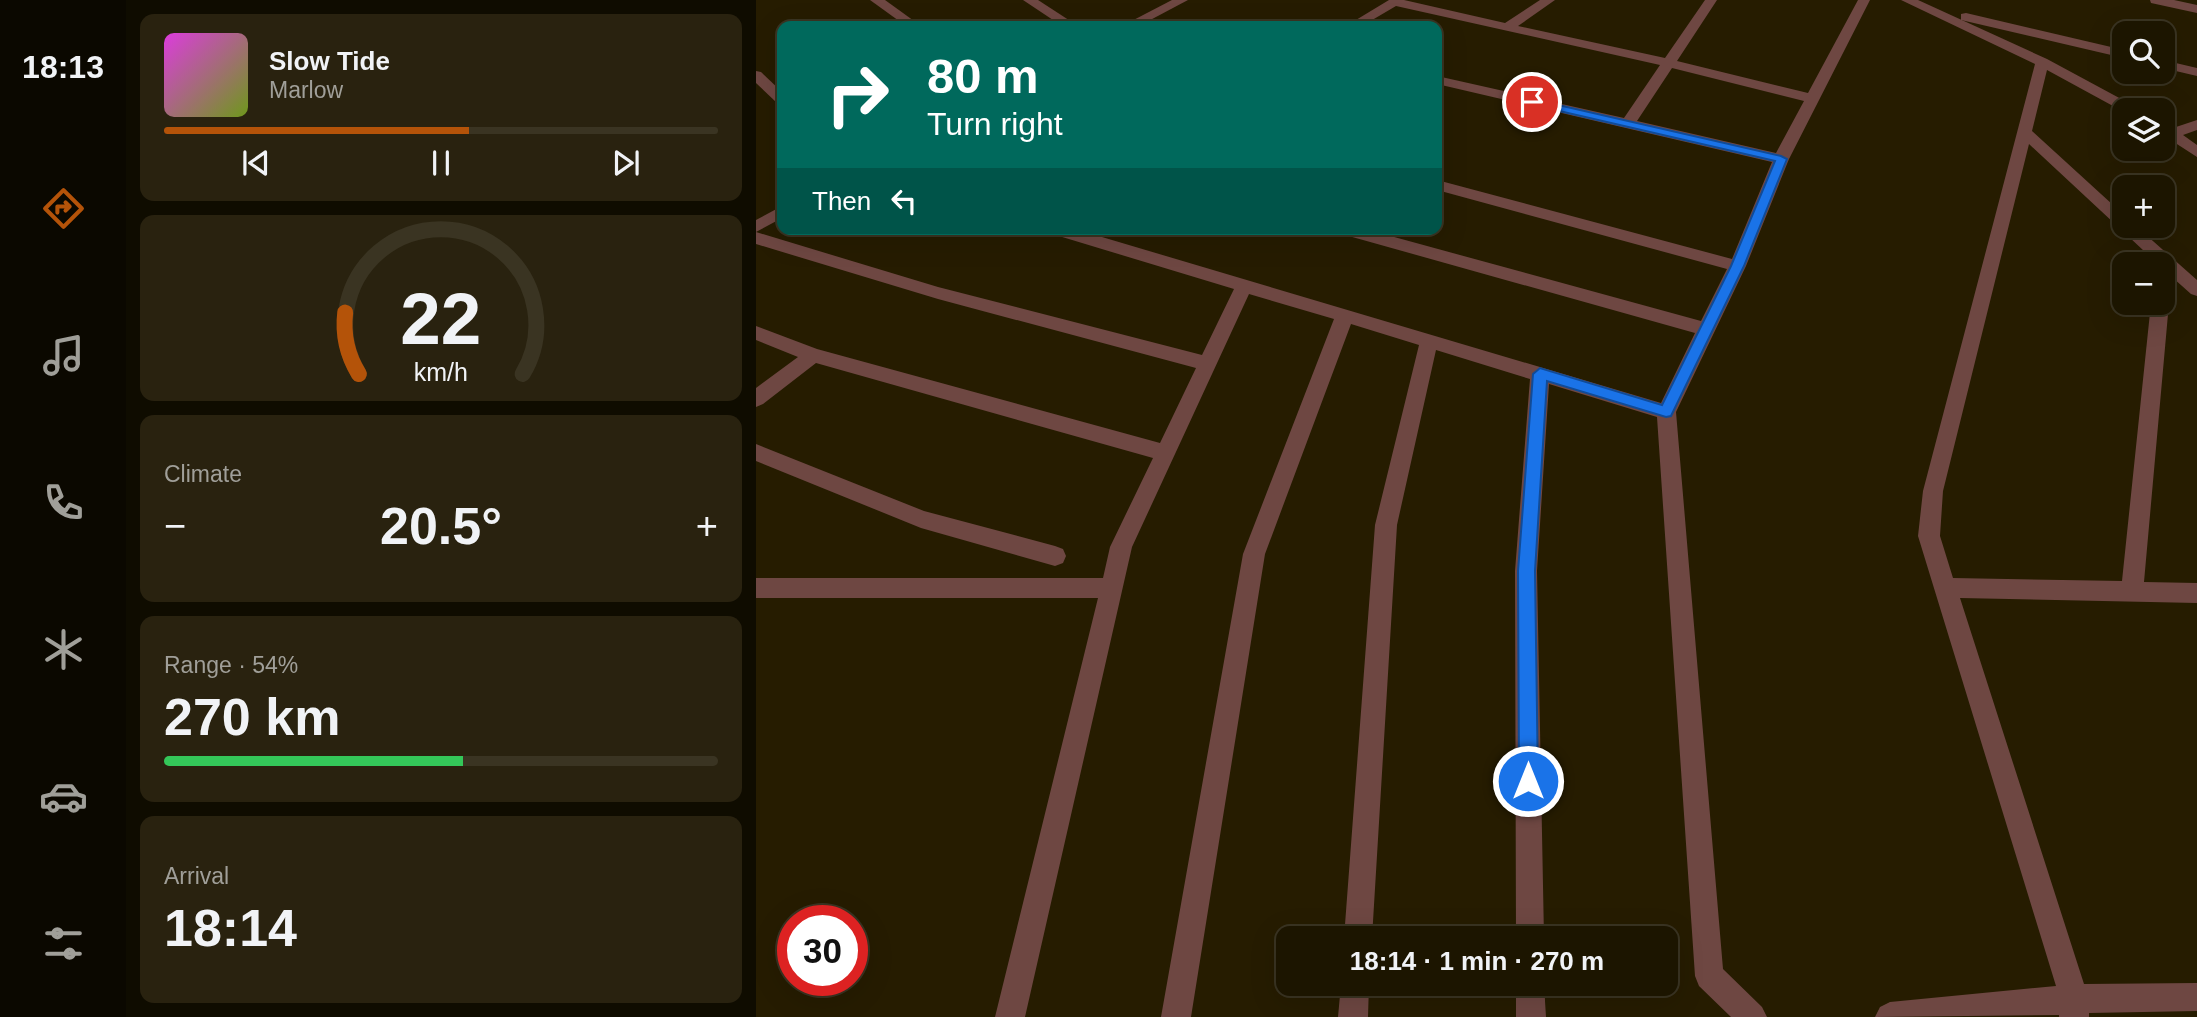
<!DOCTYPE html>
<meta charset="utf-8">
<style>
:root{--surface:#1c1500;--page:#29220f;--text:#f1f3f6;--muted:#a09f99;--line:#3a3422;--accent:#b45309}
body{margin:0;font-family:Arial,sans-serif;background:var(--page);color:var(--text);height:100vh;display:flex;flex-direction:column;font-size:26px;white-space:nowrap}
*{box-sizing:border-box;margin:0}
p{font-size:23px;color:var(--muted)}
.icon{flex:none;width:38px;height:38px;fill:none;stroke:currentColor;stroke-width:2;stroke-linecap:round;stroke-linejoin:round}
.map{position:relative;flex:1;overflow:hidden}
.side{display:flex;flex-direction:column;gap:14px;padding:14px;background:#0f0c00;width:630px}
.side>*{flex:none}
.banner{position:absolute;left:21px;top:21px;width:665px;height:214px;border-radius:14px;box-shadow:0 7px 28px #0002,0 0 0 2px var(--line);background:#00695c;color:#fff;overflow:hidden}
.buttons{position:absolute;left:1356px;top:21px;display:grid;gap:14px}
.buttons a{display:grid;place-items:center;width:63px;height:63px;border-radius:14px;background:var(--surface);box-shadow:0 7px 28px #0002,0 0 0 2px var(--line);font-size:35px}
.speed{position:absolute;left:21px;top:905px;display:flex;gap:14px;font-size:35px;font-weight:700;text-align:center}
.speed>*{display:grid;place-content:center;width:91px;height:91px;border-radius:50%;background:var(--surface);box-shadow:0 7px 28px #0002,0 0 0 2px var(--line);line-height:1}
.speed .limit{border:10px solid #d22;background:#fff;color:#111}
.pin{position:absolute;display:grid;place-items:center;width:60px;height:60px;color:#fff;margin:-30px;border:4px solid #fff;border-radius:50%;box-shadow:0 2px 7px #0007}
.me{position:absolute;width:77px;margin:-38px;rotate:0deg;stroke-linejoin:round;filter:drop-shadow(0 0 5px #0008)}
.turn{display:flex;align-items:center;gap:24px;height:147px;padding:0 35px;font-size:32px}
.turn .icon{width:91px;height:91px;stroke-width:2.5}
.turn b{display:block;font-size:49px;line-height:60px}
.then{display:flex;align-items:center;height:66px;padding:0 35px;background:#0003;gap:14px;font-size:26px}
.big{font-size:52px;font-weight:800;line-height:1.1}
.side .tile{flex:1;display:flex;flex-direction:column;justify-content:center;gap:10px;min-width:0;padding:0 24px;border-radius:14px;background:var(--page)}
.side .dial{align-items:center;gap:0}
.dial svg{height:182px;overflow:visible;fill:none;stroke:var(--line);stroke-width:7;stroke-linecap:round;text-anchor:middle}
.dial text{fill:var(--text);stroke:none}
.song{display:flex;align-items:center;gap:21px}
.cover{width:84px;height:84px;border-radius:10px;background:linear-gradient(135deg,hsl(300 70% 55%),hsl(80 70% 35%))}
.played{height:7px;border-radius:4px;background:linear-gradient(90deg,var(--accent) 55%,var(--line) 55%)}
.keys{display:flex;justify-content:space-around;direction:ltr}
.heat{display:flex;justify-content:space-between;align-items:center;font-size:38px;direction:ltr}
.charge{height:10px;border-radius:5px;background:linear-gradient(90deg,#34c759 54%,var(--line) 0)}
.trip{position:absolute;left:520px;top:926px;width:402px;height:70px;border-radius:14px;background:var(--surface);box-shadow:0 7px 28px #0002,0 0 0 2px var(--line);font-weight:800;line-height:70px;text-align:center}
main{display:flex;flex:1;min-height:0}
.tab-bar{display:flex;flex-direction:column;width:126px;justify-content:space-around;align-items:center;background:#0b0800;color:var(--muted)}
.tab-bar .icon{width:49px;height:49px}
.tab-bar .active{color:var(--accent)}
.tab-bar b{font-size:32px;color:var(--text)}
.map>svg:first-child{display:block}
</style>
<main>
<nav class="tab-bar">
<b>18:13</b>
<svg class="icon active" aria-label="directions" viewBox="0 0 24 24"><path d="M12 3l9 9-9 9-9-9zM9 14v-3h6M13 9l2 2-2 2"/></svg>
<svg class="icon" aria-label="music" viewBox="0 0 24 24"><path d="M9 18V5l10-2v13"/><circle cx="6" cy="18" r="3"/><circle cx="16" cy="16" r="3"/></svg>
<svg class="icon" aria-label="phone" viewBox="0 0 24 24"><path d="M5 4h4l2 5-3 2q2 4 5 5l2-3 5 2v4C11 20 4 13 5 4z"/></svg>
<svg class="icon" aria-label="climate" viewBox="0 0 24 24"><path d="M12 3v18M4 7l16 10M4 17L20 7"/></svg>
<svg class="icon" aria-label="car" viewBox="0 0 24 24"><path d="M5 17H2v-5l4-1 3-4h7l3 4 3 1v5h-3M9 17h6M6 11h13"/><circle cx="7" cy="17" r="2"/><circle cx="17" cy="17" r="2"/></svg>
<svg class="icon" aria-label="filters" viewBox="0 0 24 24"><path d="M4 7h16M4 17h16"/><circle cx="9" cy="7" r="2"/><circle cx="15" cy="17" r="2"/></svg>
</nav>
<section class="side">
<div class="tile">
<div class="song"><i class="cover"></i><div><b>Slow Tide</b><p>Marlow</p></div></div>
<div class="played"></div>
<div class="keys"><svg class="icon" aria-label="previous" viewBox="0 0 24 24"><path d="M18 5L8 12l10 7zM5 5v14"/></svg><svg class="icon" aria-label="pause" viewBox="0 0 24 24"><path d="M8 5v14M16 5v14"/></svg><svg class="icon" aria-label="next" viewBox="0 0 24 24"><path d="M6 5l10 7-10 7zM19 5v14"/></svg></div>
</div>
<div class="tile dial"><svg viewBox="0 0 100 80">
<path d="M14 69A42 42 0 1 1 86 69"/>
<path d="M14 69A42 42 0 0 1 8 42" stroke="#b45309"/>
<text x="50" y="56" font-size="32" font-weight="700">22</text>
<text x="50" y="72" font-size="11">km/h</text>
</svg></div>
<div class="tile"><p>Climate</p>
<div class="heat"><a>−</a><b class="big">20.5°</b><a>+</a></div>
</div>
<div class="tile"><p>Range · 54%</p><b class="big">270 km</b><div class="charge"></div></div>
<div class="tile"><p>Arrival</p><b class="big">18:14</b></div>
</section>
<div class="map">
<svg width="1441" height="1017" viewBox="0 0 1441 1017">
<rect width="100%" height="100%" fill="#261c00"/>
<g fill="none" stroke-linecap="round" stroke-linejoin="round">
<g fill="#6e4742" fill-rule="evenodd">
<path d="M114 0H129L165 26H150Z"/>
<path d="M267 0H282L322 26H306Z"/>
<path d="M416 0H432L383 26H366Z"/>
<path d="M633 0H648L749 23 784 0H799L762 26 909 58 949 0H961L921 61 1052 93 1102 0H1114L1033 159 990 266 920 412 967 969 1006 1007 1011 1017H975L943 986 939 976 901 417 793 384 781 571 788 938H760L759 571 774 379 680 350 641 525 616 938H588L619 525 663 345 595 324 509 554 435 1017H405L487 554 578 319 493 294 376 547 269 1017H239L342 598H0V578H347L354 547 397 458 60 363 7 404 0 407V388L42 357 0 340V326L61 349 404 443 440 368 182 299 0 244V220L26 206V218L0 232 182 287 446 355 478 289 293 233 291 229H319L905 403 939 333 582 233 580 229H609L945 321 971 269 681 190V180L976 259 1016 162 681 84V76L868 118 904 65 640 6 606 26H590ZM916 68 1048 101 1020 153 881 121Z"/>
<path d="M1145 0H1162L1291 59 1380 107 1382 110H1368V112L1291 70 1276 131 1368 215V226H1380L1441 280V296L1435 294 1407 269V264H1402L1273 144 1187 491 1184 536 1197 578 1366 581 1395 303H1407V297L1410 298 1413 303 1388 582 1441 583V603L1204 598 1328 984 1441 983V1011L1333 1013V1017H1303V1015L1119 1017 1124 1007 1134 1002 1300 986 1162 536 1167 491 1279 64Z"/>
<path d="M1394 0H1418L1441 5V13L1395 3Z"/>
<path d="M1210 13 1368 50V58L1205 20V14Z"/>
<path d="M1407 60 1441 68V76L1407 68Z"/>
<path d="M0 71 5 72 26 92V104L21 103 0 83Z"/>
<path d="M1441 120V130L1427 135 1441 145V157L1407 135V123L1417 128Z"/>
<path d="M0 444 168 511 299 546 307 549 310 556 307 563 299 566 165 528 0 461Z"/>
<path d="M585 984H613L612 1017H582Z"/>
<path d="M760 984H788L790 1017H760Z"/>
</g>
</g>
<path fill="#1a73e8" stroke="#114b97" stroke-width="2" d="M776 99 1025 156 1031 159 988 266 915 416 910 417 791 381 779 571 782 781 779 788 772 790 765 788 763 781 762 571 777 374 784 368 906 405 975 266 1019 161 773 104 771 102Z"/>
</svg>
<div class="buttons">
<a><svg class="icon" aria-label="search" viewBox="0 0 24 24"><circle cx="10" cy="10" r="6"/><path d="M15 15l6 6"/></svg></a>
<a><svg class="icon" aria-label="layers" viewBox="0 0 24 24"><path d="M12 4l9 5-9 5-9-5zM3 14l9 5 9-5"/></svg></a>
<a>+</a>
<a>−</a>
</div>
<div class="speed"><div class="limit">30</div></div>
<div class="pin" style="left:776px;top:102px;background:#d93025"><svg class="icon" aria-label="arrive" viewBox="0 0 24 24"><path d="M6 21V4h12l-3 4 3 4H6"/></svg></div>
<svg class="me" style="left:772px;top:781px" viewBox="-20 -20 40 40"><circle r="17" fill="#1a73e8" stroke="#fff" stroke-width="3"/><path d="M0-11L8 9 0 5-8 9z" fill="#fff"/></svg>
<div class="trip">18:14 · 1 min · 270 m</div>
<div class="banner">
<div class="turn"><svg class="icon" aria-label="right" viewBox="0 0 24 24"><path d="M7 20v-9h11M14 6l5 5-5 5"/></svg><div><b>80 m</b>Turn right</div></div>
<div class="then">Then<svg class="icon" aria-label="left" viewBox="0 0 24 24"><path d="M17 20v-9H6M10 6l-5 5 5 5"/></svg></div>
</div>
</div>
</main>
